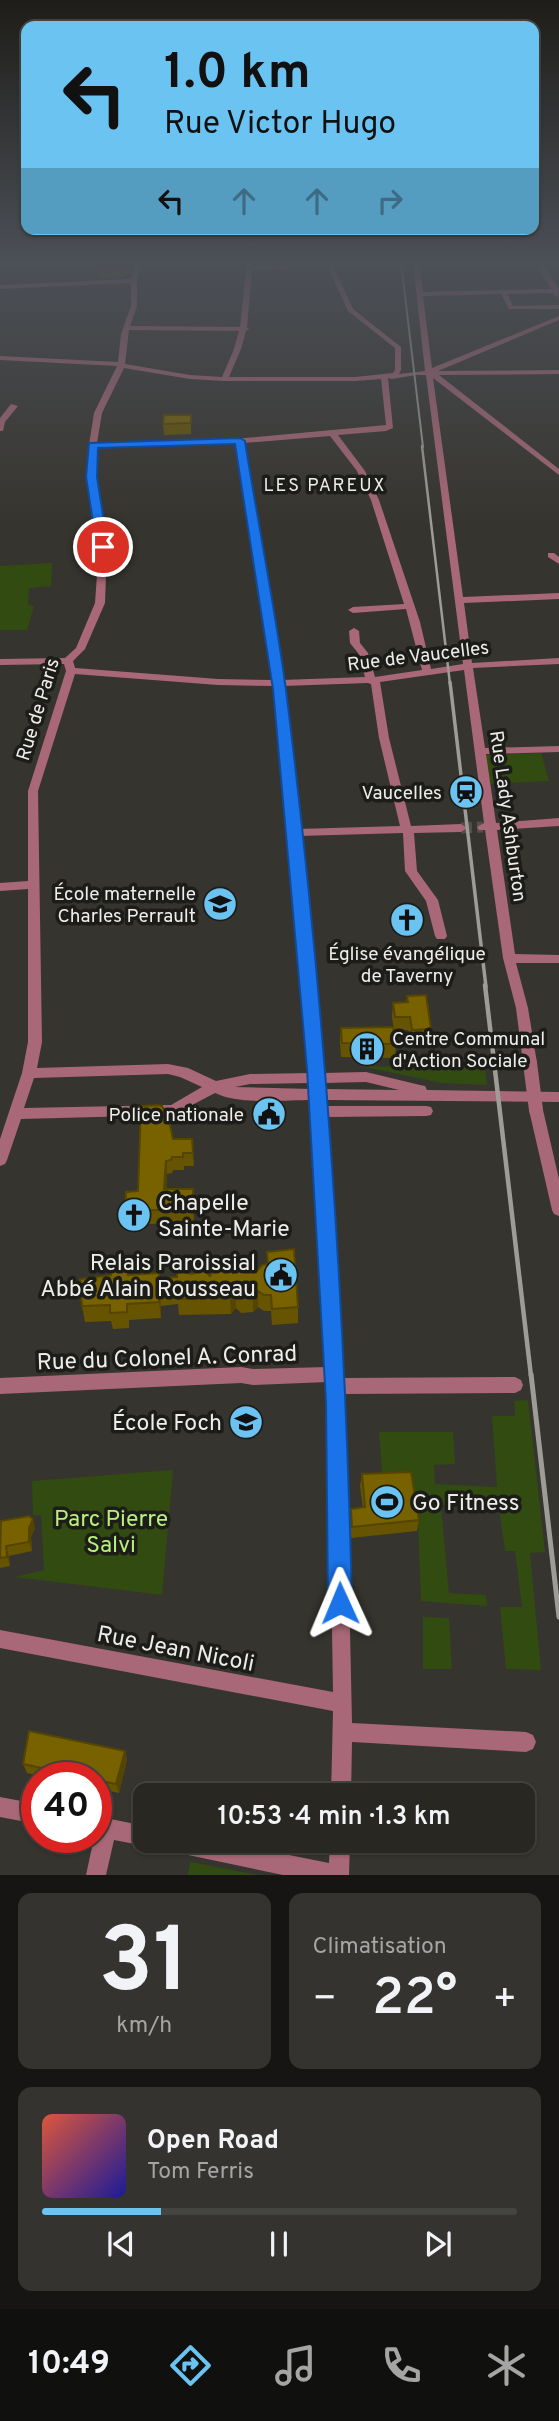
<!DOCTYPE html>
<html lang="fr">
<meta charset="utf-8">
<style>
:root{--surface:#282722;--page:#34332f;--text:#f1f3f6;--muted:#a5a5a5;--line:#444440;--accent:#6bc3f2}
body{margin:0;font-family:Overpass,sans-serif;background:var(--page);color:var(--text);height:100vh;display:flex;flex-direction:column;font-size:26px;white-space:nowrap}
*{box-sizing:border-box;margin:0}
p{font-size:23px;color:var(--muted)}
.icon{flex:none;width:38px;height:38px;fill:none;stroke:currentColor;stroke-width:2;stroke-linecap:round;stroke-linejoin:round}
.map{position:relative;height:1875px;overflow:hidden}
.drawer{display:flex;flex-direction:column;gap:18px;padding:18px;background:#161513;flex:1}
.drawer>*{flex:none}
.banner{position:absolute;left:21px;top:21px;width:518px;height:214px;border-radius:14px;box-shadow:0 2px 5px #0004,0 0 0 2px var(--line);background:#6bc3f2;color:#111;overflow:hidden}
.speed{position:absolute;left:21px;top:1762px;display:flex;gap:14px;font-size:35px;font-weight:700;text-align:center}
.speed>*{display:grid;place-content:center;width:91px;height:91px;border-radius:50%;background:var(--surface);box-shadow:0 2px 5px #0004,0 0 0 2px var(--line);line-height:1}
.speed .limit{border:10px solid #d22;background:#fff;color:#111}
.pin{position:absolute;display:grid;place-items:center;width:60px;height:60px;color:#fff;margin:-30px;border:4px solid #fff;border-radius:50%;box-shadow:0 2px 7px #0007}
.me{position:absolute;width:77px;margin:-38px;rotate:359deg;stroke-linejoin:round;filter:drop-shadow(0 0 5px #0008)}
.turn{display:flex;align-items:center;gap:24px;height:147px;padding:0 28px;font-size:32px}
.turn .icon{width:91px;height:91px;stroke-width:2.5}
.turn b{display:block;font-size:49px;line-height:60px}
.lanes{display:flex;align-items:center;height:66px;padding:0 28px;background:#0003;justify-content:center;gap:35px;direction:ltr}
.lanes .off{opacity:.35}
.big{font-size:52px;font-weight:600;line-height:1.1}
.drawer .tile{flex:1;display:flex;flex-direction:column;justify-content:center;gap:10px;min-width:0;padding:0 24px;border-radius:14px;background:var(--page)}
.drawer .dial{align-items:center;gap:0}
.dial b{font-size:91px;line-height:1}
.song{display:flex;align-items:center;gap:21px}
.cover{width:84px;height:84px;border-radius:10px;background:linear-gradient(135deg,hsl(10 70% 55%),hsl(240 70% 35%))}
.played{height:7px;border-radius:4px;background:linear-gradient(90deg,var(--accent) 25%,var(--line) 25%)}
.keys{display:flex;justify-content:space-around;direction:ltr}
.heat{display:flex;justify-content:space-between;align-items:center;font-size:38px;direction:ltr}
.drawer .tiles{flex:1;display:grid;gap:18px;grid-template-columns:1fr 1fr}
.tile:last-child{grid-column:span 2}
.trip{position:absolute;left:133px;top:1783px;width:402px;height:70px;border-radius:14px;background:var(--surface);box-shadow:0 2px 5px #0004,0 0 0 2px var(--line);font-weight:600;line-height:70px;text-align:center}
.tabs{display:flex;height:112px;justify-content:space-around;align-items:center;background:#10100e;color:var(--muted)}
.tabs .icon{width:49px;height:49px}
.tabs .selected{color:var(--accent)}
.tabs b{font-size:32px;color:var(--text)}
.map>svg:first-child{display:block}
</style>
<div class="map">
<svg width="559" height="1875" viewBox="0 0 559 1875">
<rect width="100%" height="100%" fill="#36342e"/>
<g fill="#324b11">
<path d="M52 563 51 586 29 588 28 605 34 606 27 630H0V566Z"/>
<path d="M541 753 549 781 491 784 485 755Z"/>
<path d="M360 1066 485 1069 487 1085 442 1083Z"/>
<path d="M528 1400 545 1552 530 1553 541 1670 506 1669 500 1607H522L515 1551H505L499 1508 441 1505 449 1593 486 1595 487 1606 421 1601 418 1522 383 1485 379 1432H453L455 1464 434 1465 435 1484 497 1487 492 1416H515L514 1401Z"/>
<path d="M173 1470 162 1595 15 1577 44 1570 41 1515 33 1516 32 1481Z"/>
<path d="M423 1617 449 1618 452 1669H423Z"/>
<path d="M190 1862 259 1875H188Z"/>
</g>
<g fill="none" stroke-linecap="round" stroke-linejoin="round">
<path stroke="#52504a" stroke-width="11" stroke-dasharray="11 5" stroke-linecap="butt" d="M461 828 483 827"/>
<g fill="#a96877" fill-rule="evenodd">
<path d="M18 262H46L11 267 8 265Z"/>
<path d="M136 262H142L137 279V306L130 326 240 327 247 262H253V266L334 262V268L353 309 401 347V370L399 374 425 371 413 262H419L423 292 551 289 536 262H542L559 289 558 298 553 293 507 294 513 306 559 305V309H509L501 294 423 296 432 368 559 316V320L438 371 559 370V374L439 375 559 469V475L433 378 463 597 559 593V599L464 603 472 663 559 658V664L473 668 485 748 559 746V752L486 754 496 823 559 818V826L497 830 515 954 559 955V963H516L528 1008 537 1063 535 1067H525L523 1063 516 1008 503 958 485 830H479L477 827 484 823 464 670 380 682 389 738 411 826 461 824 467 828 461 832 414 833 417 871 438 900 447 936 445 939H437L435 936 426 901 405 871 403 833 299 836 323 1073 366 1072 420 1085 425 1086 427 1090 559 1092V1102L325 1100 326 1106H426L431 1107 433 1111 431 1115 426 1116 326 1117 344 1378 515 1377 521 1380 523 1385 521 1390 515 1393 345 1394 352 1723 526 1732 533 1735 536 1742 533 1749 526 1752 352 1742 351 1796H331L333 1711 0 1648V1630L333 1692 328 1382 253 1385 241 1383 0 1394V1378L241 1367 253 1369 327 1367 312 1100C283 1100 240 1105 215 1093L173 1115 21 1119 7 1160 5 1164 0 1166V1139L22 1073 28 1042V889L0 891V883L28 881V791L66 671 64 664 0 665V659L65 658 76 648 95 603 99 547 88 477 89 445 94 413 117 366 0 360V356L118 362 121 334 131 306V283L0 289V285L131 279ZM328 267 348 311 395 348V370L393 373 355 377H229L241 349 246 331 249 329 247 327 252 270ZM129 330 239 331 234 349 222 377 190 375 125 364ZM124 368 190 379 224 381H355L381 379 386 425 235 439 97 443 102 413ZM416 375H426L463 664 431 669 420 622 379 500 365 471 338 435 386 431 393 428 388 378 392 379ZM330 436 357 471 371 500 404 604 353 607 348 610 353 613 406 609 422 670 375 677 368 653 360 643 359 631 354 628 349 631 350 643 358 653 365 677 282 680 244 443ZM237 443 273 680 218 679 75 668 73 661 85 649 105 603 107 547 96 477 97 447ZM75 674 218 685 274 686 310 1073 250 1074 216 1081 188 1068 168 1064 37 1068 42 1042 38 791ZM368 683 371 684 379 738 400 826 298 829 283 686ZM168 1074 180 1077 202 1087 171 1105 24 1108 34 1078ZM366 1082 399 1090 325 1089 324 1083ZM311 1083V1089L235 1087 250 1084Z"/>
<path d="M221 262H227L226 268H222Z"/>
<path d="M11 404 18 406 5 422 3 431H0V418Z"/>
<path d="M548 553H554L559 557V564L548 557Z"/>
<path d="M536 1105 541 1106 543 1110 559 1179V1216L554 1214 552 1210 529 1110 531 1106Z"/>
<path d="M0 1797 37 1804V1824L0 1817Z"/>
<path d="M96 1816 145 1826V1841H153L152 1843 145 1846 114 1840 106 1875H86L94 1838H96Z"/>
<path d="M159 1841H219L329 1863 330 1841H350L349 1875H283L169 1851 162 1848Z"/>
</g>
<path stroke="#9e9c97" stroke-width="2" d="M401 262 423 447"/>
<path stroke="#9e9c97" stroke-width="2.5" d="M422 446 450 684"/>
<path stroke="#9e9c97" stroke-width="3.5" d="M450 682 486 987"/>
<path stroke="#9e9c97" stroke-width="4.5" d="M485 985 531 1376"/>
<path stroke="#9e9c97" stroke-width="5" d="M531 1374 559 1617"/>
<path stroke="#a96877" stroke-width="14" d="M530 1063 536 1110"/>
</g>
<g fill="#675400">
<path d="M99 262H129L124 277 99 278 98 266Z"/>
<path d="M191 415V434L164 435 163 424Z"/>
<path d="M399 906 418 922 417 931 401 932 399 915Z"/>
<path d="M407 996 431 1029 429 1043 411 1044 408 1030 394 1031 392 1017 393 1003 406 1002Z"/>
<path d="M341 1028 396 1044 395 1058 341 1057 340 1042Z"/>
<path d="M173 1139H192L194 1166H184V1170H173L172 1173 167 1174 166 1189 194 1202V1222L127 1225 125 1211Z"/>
<path d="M267 1252 298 1307V1323L272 1325 271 1311H264L258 1307 253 1312 241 1313 236 1308 231 1314 179 1315 178 1304 161 1306V1318L129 1320V1328L113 1329 111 1321 85 1322 82 1306 111 1275H129L159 1278 210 1276 256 1272 267 1264Z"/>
<path d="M362 1474 419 1520 417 1531 351 1538V1509L363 1508 360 1486Z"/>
<path d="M35 1528 31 1537 32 1551 9 1556 10 1566 0 1568V1548Z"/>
<path d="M125 1751 127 1760 119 1793 96 1788V1778H50L27 1773 23 1764Z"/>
</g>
<g fill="#544500">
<path d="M124 262H129L124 277 123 265Z"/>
<path d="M166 1161 167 1174 166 1202 164 1189Z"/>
<path d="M193 1189 194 1202V1222L193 1209Z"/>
<path d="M159 1290 161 1306V1318L159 1302Z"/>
<path d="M258 1291V1307L253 1312V1296Z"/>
<path d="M235 1292 236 1308 231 1314 230 1298Z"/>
<path d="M33 1519 35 1528 31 1537 32 1551 29 1542V1528Z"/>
<path d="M6 1546 9 1556 10 1566 7 1557Z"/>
<path d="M125 1751 127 1760 119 1793 116 1784Z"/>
</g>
<g fill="#786200" stroke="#544500" stroke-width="2">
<path d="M99 262H124L123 265 98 266Z"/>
<path d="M164 415H191V423L163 424Z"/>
<path d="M399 906H414L418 922 402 923Z"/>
<path d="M426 995 431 1029 412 1030 410 1017H395L393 1003 408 1002 407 996Z"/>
<path d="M393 1027 396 1044 342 1043 341 1028Z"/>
<path d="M159 1105 162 1106 168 1116 173 1139H192L193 1153H183V1157H172L171 1160 166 1161 164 1189H193V1209L125 1211 126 1192 138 1191 141 1106Z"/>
<path d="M294 1249 298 1307 272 1309 271 1295H264L258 1291 253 1296 241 1297 235 1292 230 1298 178 1299V1288L159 1290V1302L127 1304V1312L110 1313V1305L82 1306 80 1279 111 1275V1270H128V1275L159 1273V1278L177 1277V1271L192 1274 204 1270 210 1276 215 1267 227 1268 233 1273 238 1267 250 1266 256 1272 262 1265 268 1264 267 1252Z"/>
<path d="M411 1472 419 1520 352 1527 351 1509 365 1507 362 1474Z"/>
<path d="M29 1516 33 1519 29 1528V1542L6 1546 7 1557 0 1558 1 1521Z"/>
<path d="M29 1731 125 1751 116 1784 96 1780V1778H88L23 1764Z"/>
</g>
<linearGradient id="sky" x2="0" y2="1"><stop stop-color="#1e1d19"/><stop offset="0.5" stop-color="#4c5057"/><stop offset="1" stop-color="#4c5057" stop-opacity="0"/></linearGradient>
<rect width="559" height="525" fill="url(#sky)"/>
<path fill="#1a73e8" stroke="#114b97" stroke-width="2" d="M240 438 245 441C258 524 275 607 286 690 324 993 345 1298 352 1603L349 1612 340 1615 332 1612 328 1603 326 1402 307 1069 273 689 235 444 98 448 97 477 108 547 103 550 97 547 86 477 89 443Z"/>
<defs>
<g id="station-disc" transform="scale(1.75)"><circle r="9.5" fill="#6bc3f2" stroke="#1c1c19"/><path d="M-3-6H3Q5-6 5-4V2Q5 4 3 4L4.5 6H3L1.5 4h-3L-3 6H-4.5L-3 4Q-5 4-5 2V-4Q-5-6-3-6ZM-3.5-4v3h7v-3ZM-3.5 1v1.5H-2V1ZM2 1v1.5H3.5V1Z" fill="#111"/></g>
<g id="school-disc" transform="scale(1.75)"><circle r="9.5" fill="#6bc3f2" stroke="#1c1c19"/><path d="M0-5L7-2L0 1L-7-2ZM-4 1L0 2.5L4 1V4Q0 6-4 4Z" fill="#111"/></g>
<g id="church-disc" transform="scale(1.75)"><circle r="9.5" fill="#6bc3f2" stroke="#1c1c19"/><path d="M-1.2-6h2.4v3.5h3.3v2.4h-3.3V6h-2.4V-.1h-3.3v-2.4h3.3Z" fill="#111"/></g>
<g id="building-disc" transform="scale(1.75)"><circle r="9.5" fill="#6bc3f2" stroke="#1c1c19"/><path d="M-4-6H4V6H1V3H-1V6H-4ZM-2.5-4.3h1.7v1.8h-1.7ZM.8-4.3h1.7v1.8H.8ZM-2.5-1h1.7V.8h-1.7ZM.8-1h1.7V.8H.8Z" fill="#111"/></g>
<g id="civic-disc" transform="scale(1.75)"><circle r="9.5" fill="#6bc3f2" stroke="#1c1c19"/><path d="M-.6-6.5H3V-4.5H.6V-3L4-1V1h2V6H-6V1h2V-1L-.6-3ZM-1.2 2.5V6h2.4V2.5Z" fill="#111"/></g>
<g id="stadium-disc" transform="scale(1.75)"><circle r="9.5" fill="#6bc3f2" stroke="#1c1c19"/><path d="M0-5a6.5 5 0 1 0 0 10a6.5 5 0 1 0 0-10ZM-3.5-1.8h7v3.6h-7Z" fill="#111"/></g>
</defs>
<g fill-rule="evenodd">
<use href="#station-disc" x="466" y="792"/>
<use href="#school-disc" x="220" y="904"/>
<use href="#church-disc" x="407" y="920"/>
<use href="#building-disc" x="367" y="1049"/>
<use href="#civic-disc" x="269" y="1114"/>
<use href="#church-disc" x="134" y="1215"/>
<use href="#civic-disc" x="281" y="1275"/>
<use href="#school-disc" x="246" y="1422"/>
<use href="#stadium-disc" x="387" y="1502"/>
</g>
<g text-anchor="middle" stroke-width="7" stroke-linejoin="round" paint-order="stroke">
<g font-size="18" letter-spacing="2" fill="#eeede9" stroke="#1c1c19">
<text x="325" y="491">LES PAREUX</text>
</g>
<g font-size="19" fill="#eeede9" stroke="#1c1c19">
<text transform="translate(418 655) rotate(-7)" y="7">Rue de Vaucelles</text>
<text transform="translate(37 709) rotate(-73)" y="7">Rue de Paris</text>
<text transform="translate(509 816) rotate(82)" y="7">Rue Lady Ashburton</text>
</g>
<g font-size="19" fill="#eeede9" stroke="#1c1c19" text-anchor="end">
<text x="442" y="799">Vaucelles</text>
<text x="196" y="900">École maternelle<tspan x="196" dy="22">Charles Perrault</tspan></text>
<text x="407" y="960" text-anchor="middle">Église évangélique<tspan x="407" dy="22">de Taverny</tspan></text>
<text x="392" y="1045" text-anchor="start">Centre Communal<tspan x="392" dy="22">d'Action Sociale</tspan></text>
<text x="244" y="1121">Police nationale</text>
</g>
<g font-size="23" fill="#eeede9" stroke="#1c1c19" text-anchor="start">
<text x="158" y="1210">Chapelle<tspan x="158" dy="26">Sainte-Marie</tspan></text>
<text x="256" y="1270" text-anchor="end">Relais Paroissial<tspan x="256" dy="26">Abbé Alain Rousseau</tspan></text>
<text x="222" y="1430" text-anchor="end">École Foch</text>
<text x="412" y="1510">Go Fitness</text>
</g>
<g font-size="23" fill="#eeede9" stroke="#1c1c19">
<text transform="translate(167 1357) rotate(-2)" y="8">Rue du Colonel A. Conrad</text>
<text transform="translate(176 1648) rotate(11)" y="8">Rue Jean Nicoli</text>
</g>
<g font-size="23" fill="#b8f07a" stroke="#1c1c19">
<text x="111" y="1526">Parc Pierre<tspan x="111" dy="26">Salvi</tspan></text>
</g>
</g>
</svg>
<div class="speed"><div class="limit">40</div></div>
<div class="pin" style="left:103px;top:547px;background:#d93025"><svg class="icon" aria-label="arrive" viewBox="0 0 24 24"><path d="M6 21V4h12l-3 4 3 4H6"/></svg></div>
<svg class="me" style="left:340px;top:1603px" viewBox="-20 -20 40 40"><path d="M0-17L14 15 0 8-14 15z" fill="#1a73e8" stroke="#fff" stroke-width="4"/></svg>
<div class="trip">10:53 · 4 min · 1.3 km</div>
<div class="banner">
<div class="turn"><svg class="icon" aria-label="left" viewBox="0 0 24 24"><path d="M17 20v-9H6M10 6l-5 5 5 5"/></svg><div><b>1.0 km</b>Rue Victor Hugo</div></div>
<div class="lanes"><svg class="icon" aria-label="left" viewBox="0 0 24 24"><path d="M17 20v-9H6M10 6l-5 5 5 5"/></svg><svg class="icon off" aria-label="ahead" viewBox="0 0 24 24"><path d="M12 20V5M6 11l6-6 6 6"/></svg><svg class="icon off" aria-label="ahead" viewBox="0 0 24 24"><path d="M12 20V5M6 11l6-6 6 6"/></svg><svg class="icon off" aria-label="right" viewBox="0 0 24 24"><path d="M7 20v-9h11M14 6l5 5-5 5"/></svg></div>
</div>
</div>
<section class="drawer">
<div class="tiles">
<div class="tile dial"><b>31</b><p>km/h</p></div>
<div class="tile"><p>Climatisation</p>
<div class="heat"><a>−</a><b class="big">22°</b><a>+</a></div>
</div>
<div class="tile">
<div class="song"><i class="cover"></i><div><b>Open Road</b><p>Tom Ferris</p></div></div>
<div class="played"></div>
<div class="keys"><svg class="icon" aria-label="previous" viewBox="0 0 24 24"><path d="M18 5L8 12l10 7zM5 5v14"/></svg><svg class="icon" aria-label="pause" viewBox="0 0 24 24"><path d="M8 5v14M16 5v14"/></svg><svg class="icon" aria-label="next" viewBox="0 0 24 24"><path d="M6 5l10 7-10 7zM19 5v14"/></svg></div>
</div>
</div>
</section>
<nav class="tabs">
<b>10:49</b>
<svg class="icon selected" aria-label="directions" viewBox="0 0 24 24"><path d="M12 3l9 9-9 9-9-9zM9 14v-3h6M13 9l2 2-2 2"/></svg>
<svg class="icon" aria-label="music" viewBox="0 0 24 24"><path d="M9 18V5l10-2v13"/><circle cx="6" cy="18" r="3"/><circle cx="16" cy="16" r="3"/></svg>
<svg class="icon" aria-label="phone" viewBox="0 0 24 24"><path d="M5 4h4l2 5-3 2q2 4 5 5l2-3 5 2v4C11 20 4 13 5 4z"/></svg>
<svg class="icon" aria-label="climate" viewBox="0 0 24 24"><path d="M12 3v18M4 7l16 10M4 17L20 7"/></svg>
</nav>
